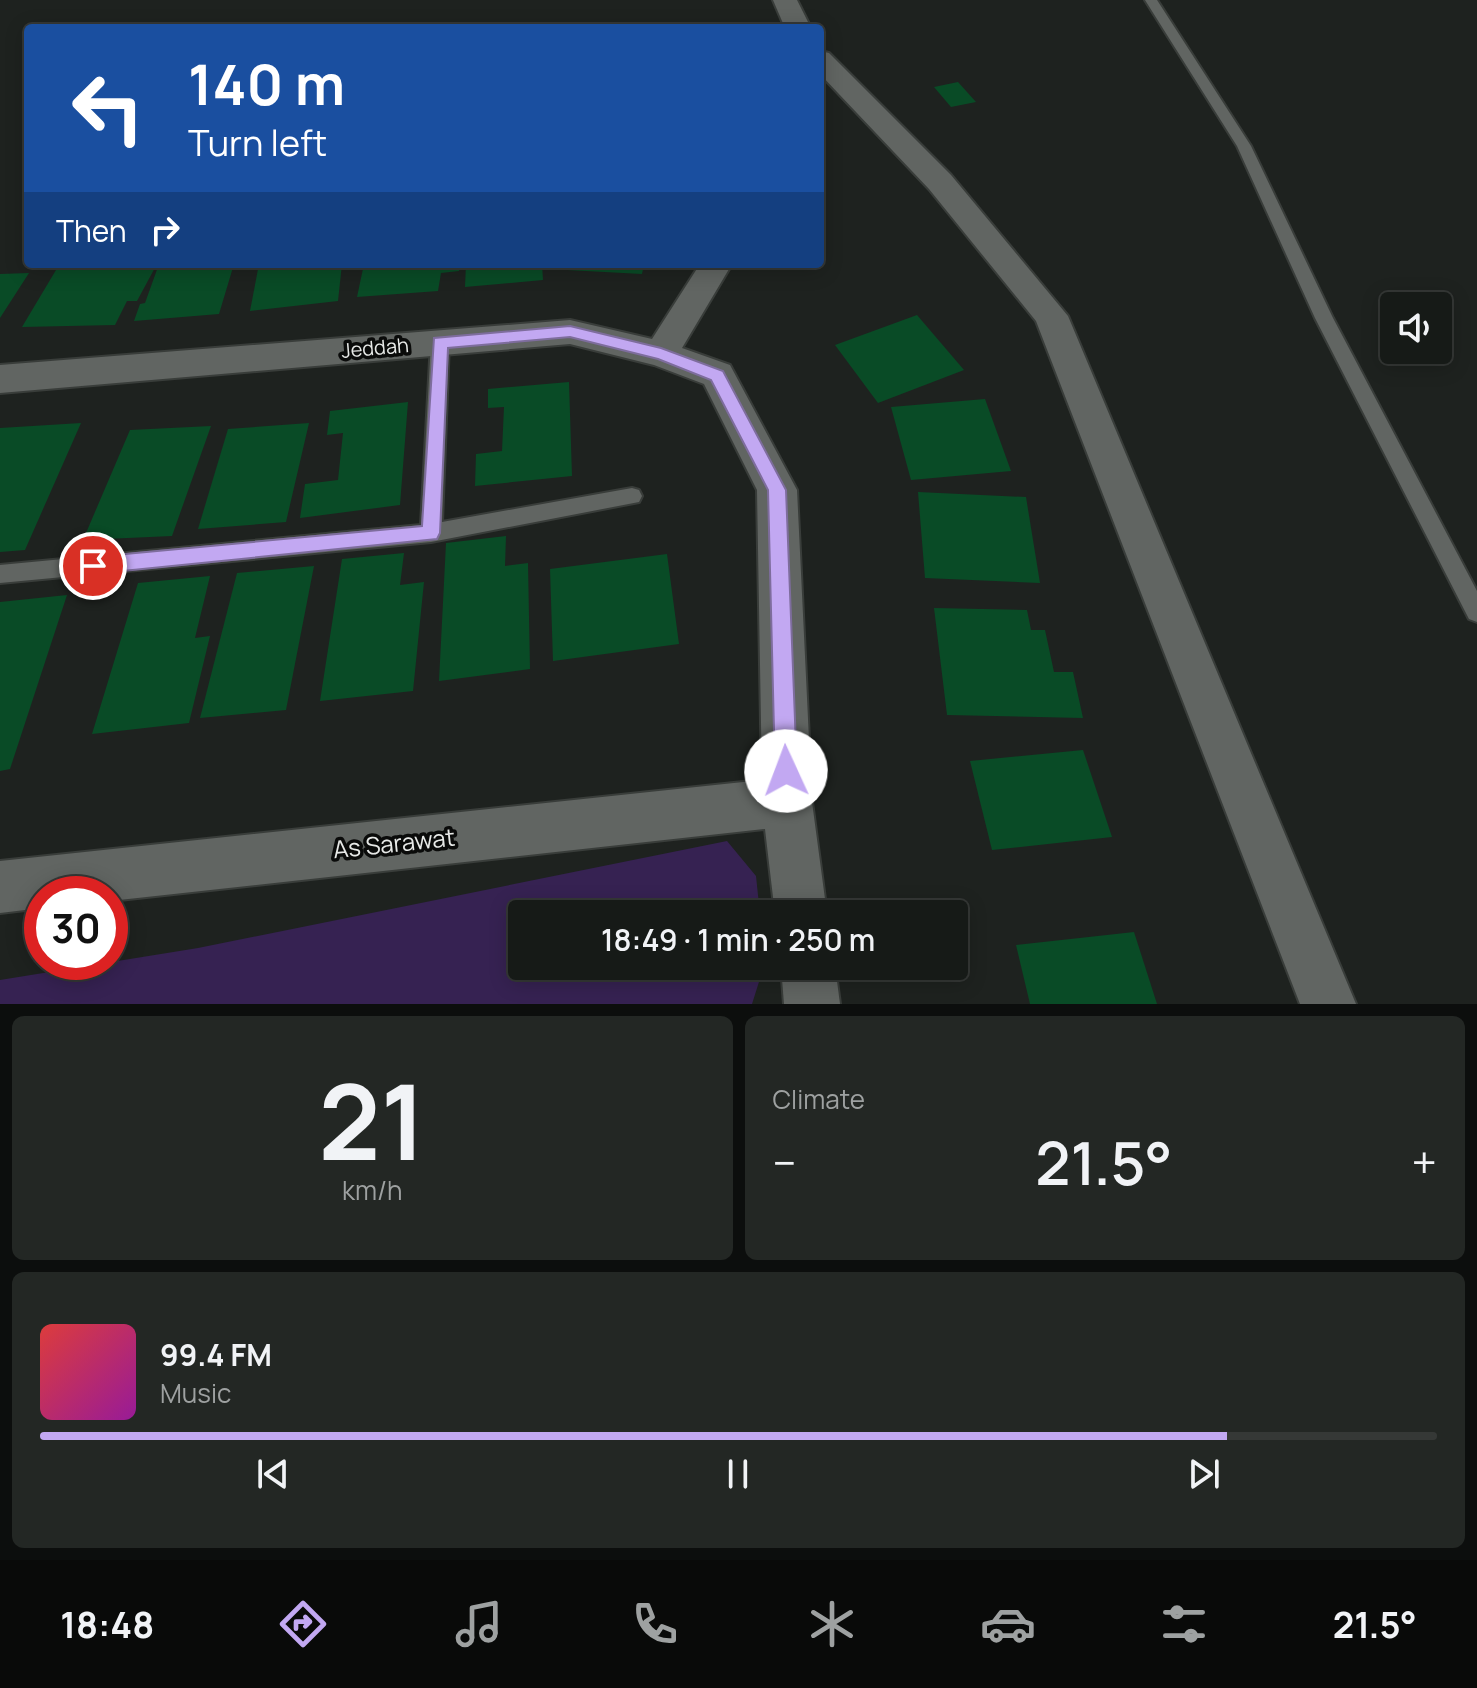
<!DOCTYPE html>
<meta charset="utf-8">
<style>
:root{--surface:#161a17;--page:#232724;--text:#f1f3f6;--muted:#9ea1a1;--line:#353836;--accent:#c2a8f2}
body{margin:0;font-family:Manrope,sans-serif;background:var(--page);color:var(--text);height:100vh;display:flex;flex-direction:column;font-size:30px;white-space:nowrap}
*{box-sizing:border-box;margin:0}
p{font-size:26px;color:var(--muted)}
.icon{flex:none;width:44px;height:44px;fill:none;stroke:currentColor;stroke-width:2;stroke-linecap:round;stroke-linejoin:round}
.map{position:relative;height:1004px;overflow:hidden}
.sheet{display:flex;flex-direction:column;gap:12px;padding:12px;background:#0c0e0d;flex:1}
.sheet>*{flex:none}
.banner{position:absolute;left:24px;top:24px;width:800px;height:244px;border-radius:8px;box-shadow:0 4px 20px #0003,0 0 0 2px var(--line);background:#1a4fa0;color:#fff;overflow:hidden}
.buttons{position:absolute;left:1380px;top:292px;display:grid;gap:16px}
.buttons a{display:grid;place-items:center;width:72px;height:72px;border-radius:8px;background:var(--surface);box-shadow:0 4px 20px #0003,0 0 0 2px var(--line);font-size:40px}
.speed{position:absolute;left:24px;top:876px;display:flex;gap:16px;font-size:40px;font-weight:700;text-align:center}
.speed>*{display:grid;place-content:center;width:104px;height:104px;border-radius:50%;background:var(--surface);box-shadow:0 4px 20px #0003,0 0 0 2px var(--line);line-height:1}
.speed .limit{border:12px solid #d22;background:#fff;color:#111}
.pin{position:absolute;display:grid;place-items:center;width:68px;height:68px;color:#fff;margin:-34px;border:4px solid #fff;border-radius:50%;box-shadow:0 2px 8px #0007}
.me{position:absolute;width:88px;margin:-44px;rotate:358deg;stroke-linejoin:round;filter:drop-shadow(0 0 6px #0008)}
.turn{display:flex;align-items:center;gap:28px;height:168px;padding:0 32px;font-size:36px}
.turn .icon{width:104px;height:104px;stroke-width:2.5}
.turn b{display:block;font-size:56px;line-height:68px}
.then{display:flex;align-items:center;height:76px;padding:0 32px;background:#0003;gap:16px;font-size:30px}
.big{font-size:60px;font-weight:600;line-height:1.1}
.sheet .card{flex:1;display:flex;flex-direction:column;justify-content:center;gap:12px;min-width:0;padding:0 28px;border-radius:12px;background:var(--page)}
.sheet .dial{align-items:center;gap:0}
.dial b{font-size:104px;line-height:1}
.song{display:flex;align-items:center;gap:24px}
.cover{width:96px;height:96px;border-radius:12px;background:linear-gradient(135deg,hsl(0 70% 55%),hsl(300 70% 35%))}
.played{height:8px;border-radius:4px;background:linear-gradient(90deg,var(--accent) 85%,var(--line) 85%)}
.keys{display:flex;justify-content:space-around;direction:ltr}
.heat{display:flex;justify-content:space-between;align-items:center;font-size:44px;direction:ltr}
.sheet .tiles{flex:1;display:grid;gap:12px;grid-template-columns:1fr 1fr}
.card:last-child{grid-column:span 2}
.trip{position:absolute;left:508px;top:900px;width:460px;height:80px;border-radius:8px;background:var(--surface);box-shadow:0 4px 20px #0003,0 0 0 2px var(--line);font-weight:600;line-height:80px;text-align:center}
.tabs{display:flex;height:128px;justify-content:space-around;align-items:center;background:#090a09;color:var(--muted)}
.tabs .icon{width:56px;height:56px}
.tabs .current{color:var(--accent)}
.tabs b{font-size:36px;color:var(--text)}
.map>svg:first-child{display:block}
</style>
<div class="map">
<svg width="1477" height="1004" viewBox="0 0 1477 1004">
<rect width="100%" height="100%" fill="#1e221f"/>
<path fill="#362252" d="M727 841 756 876 760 914H522V966H764L752 1004H0V980L198 948Z"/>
<g fill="#094b26">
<path d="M958 82 976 102 951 107 934 87Z"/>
<path d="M110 264H157L137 301H127L115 325 22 327 56 270H106Z"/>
<path d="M159 264H234L219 314 134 321 140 304 145 303Z"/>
<path d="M259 264H342L338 301 250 311Z"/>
<path d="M364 264H459V271L441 273 438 291 357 297Z"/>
<path d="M466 264H542L543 280 465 287Z"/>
<path d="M569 264H644L642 274 567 270Z"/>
<path d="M29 273 0 318V274Z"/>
<path d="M917 315 964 370 878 403 835 345Z"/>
<path d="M569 382 572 476 475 486 476 454 502 451 504 407 488 408V389Z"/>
<path d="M985 399 1011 471 911 480 891 407Z"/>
<path d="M408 402 400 505 300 518 305 484 338 480 343 433 327 435 330 411Z"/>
<path d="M81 423 25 550 0 552V428Z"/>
<path d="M309 423 286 522 198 529 228 429Z"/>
<path d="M211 426 172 536 83 540 130 430Z"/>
<path d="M918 492 1026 497 1040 583 925 578Z"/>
<path d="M506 536 505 566 528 563 530 669 439 681 446 543Z"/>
<path d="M404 553 400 585 424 582 413 691 320 701 342 559Z"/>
<path d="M667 554 679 644 553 661 550 569Z"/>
<path d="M314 566 286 710 200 718 237 573Z"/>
<path d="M210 576 195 638 210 636 189 723 92 734 138 583Z"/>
<path d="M67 595 10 769 0 771V602Z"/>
<path d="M934 608 1027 610 1031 630H1045L1054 672H1073L1083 718 947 715Z"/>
<path d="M1083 750 1112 837 992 850 970 761Z"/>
<path d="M1134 932 1157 1004H1030L1016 945Z"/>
</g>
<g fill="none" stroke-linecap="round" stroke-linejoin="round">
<g stroke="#393d3a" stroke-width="4">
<g id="lane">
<path d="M1145 0H1157L1251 146 1333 318 1477 591V622L1469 619 1315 318 1237 146Z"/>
<path d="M440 336 449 342 442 522 632 488 639 490 642 496 639 502 431 542 0 583V565L421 525 431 342Z"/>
</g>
</g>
<g stroke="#393d3a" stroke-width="4">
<g id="street">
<path d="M773 0H797L811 28H785Z"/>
<path d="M820 51 829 53 951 175 1068 316 1356 1004H1300L1036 321 929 189 820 74Z"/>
<path d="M700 264H732L682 348 730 365 797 490 812 802 827 914H775L765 829 110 901V894H42V908L0 913V861L762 780 757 490 704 384 654 365 570 344 0 393V365L570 320 652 339Z"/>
<path d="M781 966H835L840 1004H784Z"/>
</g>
</g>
<use href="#lane" fill="#616562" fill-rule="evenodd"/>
<use href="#street" fill="#616562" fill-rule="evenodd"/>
</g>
<path fill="#c2a8f2" stroke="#7e6d9d" stroke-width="2" d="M570 326 661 348 723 371 786 490 797 771 794 778 786 782 778 778 775 771 768 490 711 380 658 359 570 337 448 348 440 533 437 539 93 574 86 571 84 566 86 560 93 557 422 526 434 338Z"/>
<g text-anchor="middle" stroke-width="7" stroke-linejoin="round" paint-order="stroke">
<g font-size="20" fill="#e8eae8" stroke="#0a0b0a">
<text transform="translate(375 348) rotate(-5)" y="7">Jeddah</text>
</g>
<g font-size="24" fill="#e8eae8" stroke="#0a0b0a">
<text transform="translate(394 844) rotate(-6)" y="8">As Sarawat</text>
</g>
</g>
</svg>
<div class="buttons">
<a><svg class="icon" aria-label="sound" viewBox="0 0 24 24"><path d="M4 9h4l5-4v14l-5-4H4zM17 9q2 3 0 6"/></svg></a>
</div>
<div class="speed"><div class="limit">30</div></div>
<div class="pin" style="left:93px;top:566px;background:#d93025"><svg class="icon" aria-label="arrive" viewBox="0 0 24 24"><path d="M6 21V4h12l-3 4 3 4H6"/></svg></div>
<svg class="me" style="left:786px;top:771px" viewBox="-20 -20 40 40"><circle r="19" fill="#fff"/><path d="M0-13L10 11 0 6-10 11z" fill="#c2a8f2"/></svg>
<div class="trip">18:49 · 1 min · 250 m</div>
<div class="banner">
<div class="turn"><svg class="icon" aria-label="left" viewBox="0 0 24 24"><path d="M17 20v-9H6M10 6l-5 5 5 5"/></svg><div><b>140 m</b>Turn left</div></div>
<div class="then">Then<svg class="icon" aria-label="right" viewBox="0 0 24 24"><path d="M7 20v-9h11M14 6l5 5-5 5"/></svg></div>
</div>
</div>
<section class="sheet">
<div class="tiles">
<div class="card dial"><b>21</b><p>km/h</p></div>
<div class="card"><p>Climate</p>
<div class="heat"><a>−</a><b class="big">21.5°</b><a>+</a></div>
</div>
<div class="card">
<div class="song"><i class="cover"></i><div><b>99.4 FM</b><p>Music</p></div></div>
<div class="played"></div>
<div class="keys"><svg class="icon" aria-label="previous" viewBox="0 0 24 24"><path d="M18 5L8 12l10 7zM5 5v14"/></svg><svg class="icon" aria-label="pause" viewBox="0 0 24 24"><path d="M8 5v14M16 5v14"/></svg><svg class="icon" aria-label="next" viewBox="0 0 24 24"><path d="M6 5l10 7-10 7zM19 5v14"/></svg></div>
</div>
</div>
</section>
<nav class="tabs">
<b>18:48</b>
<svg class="icon current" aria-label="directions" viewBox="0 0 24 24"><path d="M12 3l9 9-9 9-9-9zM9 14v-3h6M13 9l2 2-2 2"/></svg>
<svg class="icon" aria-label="music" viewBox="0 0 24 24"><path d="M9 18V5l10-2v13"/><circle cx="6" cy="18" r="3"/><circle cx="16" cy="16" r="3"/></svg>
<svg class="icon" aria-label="phone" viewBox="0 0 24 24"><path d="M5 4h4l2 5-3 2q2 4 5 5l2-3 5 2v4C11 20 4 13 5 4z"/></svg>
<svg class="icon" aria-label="climate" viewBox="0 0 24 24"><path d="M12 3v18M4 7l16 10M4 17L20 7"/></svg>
<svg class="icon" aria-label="car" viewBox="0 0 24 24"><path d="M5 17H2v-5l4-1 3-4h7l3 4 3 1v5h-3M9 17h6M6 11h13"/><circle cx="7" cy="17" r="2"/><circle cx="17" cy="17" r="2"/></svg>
<svg class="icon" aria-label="filters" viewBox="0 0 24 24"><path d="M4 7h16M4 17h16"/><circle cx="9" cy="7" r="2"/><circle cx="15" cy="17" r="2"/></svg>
<b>21.5°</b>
</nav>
